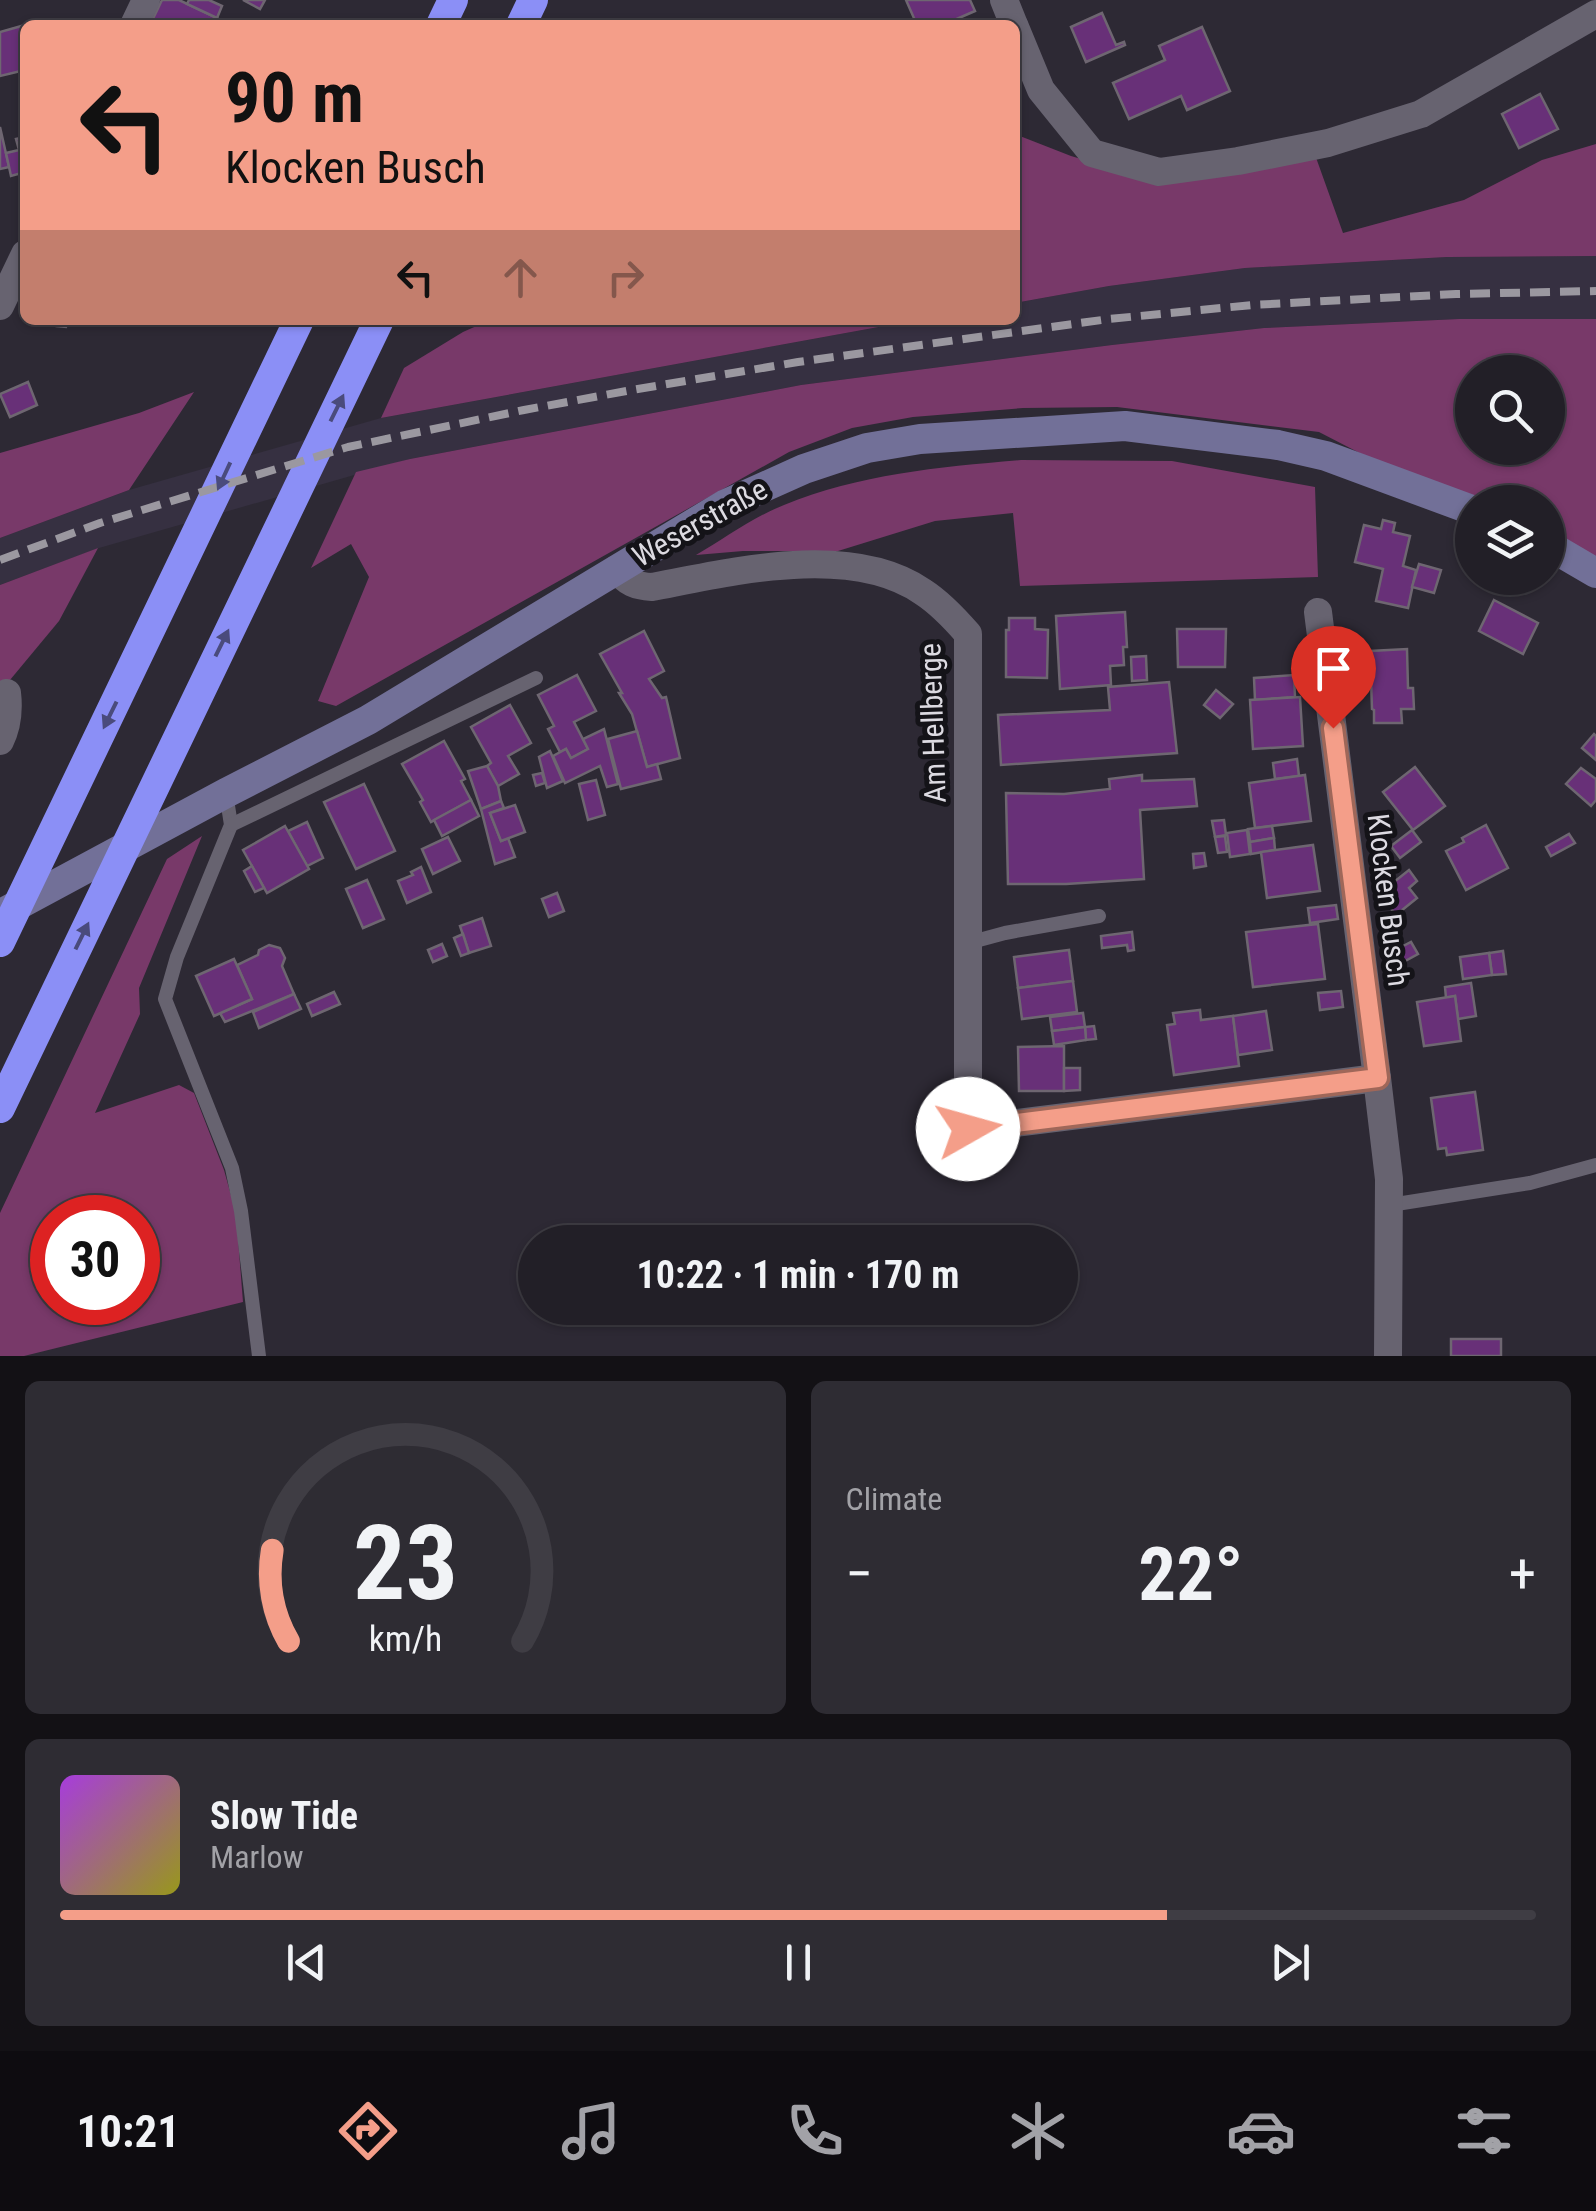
<!DOCTYPE html>
<meta charset="utf-8">
<style>
:root{--surface:#221f27;--page:#2e2c33;--text:#f1f3f6;--muted:#a2a2a7;--line:#3f3d44;--accent:#f49e89}
body{margin:0;font-family:"Roboto Condensed",sans-serif;background:var(--page);color:var(--text);height:100vh;display:flex;flex-direction:column;font-size:38px;white-space:nowrap}
*{box-sizing:border-box;margin:0}
p{font-size:32px;color:var(--muted)}
.icon{flex:none;width:55px;height:55px;fill:none;stroke:currentColor;stroke-width:2;stroke-linecap:round;stroke-linejoin:round}
.map{position:relative;height:1356px;overflow:hidden}
.drawer{display:flex;flex-direction:column;gap:25px;padding:25px;background:#131115;flex:1}
.drawer>*{flex:none}
.banner{position:absolute;left:20px;top:20px;width:1000px;height:305px;border-radius:15px;box-shadow:0 2px 8px #0004,0 0 0 2px var(--line);background:#f49e89;color:#111;overflow:hidden}
.tools{position:absolute;left:1455px;top:355px;display:grid;gap:20px}
.tools a{display:grid;place-items:center;width:110px;height:110px;border-radius:50%;background:var(--surface);box-shadow:0 2px 8px #0004,0 0 0 2px var(--line);font-size:50px}
.speed{position:absolute;left:30px;top:1195px;display:flex;gap:20px;font-size:50px;font-weight:700;text-align:center}
.speed>*{display:grid;place-content:center;width:130px;height:130px;border-radius:50%;background:var(--surface);box-shadow:0 2px 8px #0004,0 0 0 2px var(--line);line-height:1}
.speed .limit{border:15px solid #d22;background:#fff;color:#111}
.pin{position:absolute;display:grid;place-items:center;width:85px;height:85px;color:#fff;margin:-102px -42px;border-radius:50% 50% 50% 0;rotate:-45deg;box-shadow:0 0 10px #0007}
.pin .icon{rotate:45deg}
.me{position:absolute;width:110px;margin:-55px;rotate:83deg;stroke-linejoin:round;filter:drop-shadow(0 0 8px #0008)}
.turn{display:flex;align-items:center;gap:35px;height:210px;padding:0 40px;font-size:45px}
.turn .icon{width:130px;height:130px;stroke-width:2.5}
.turn b{display:block;font-size:70px;line-height:85px}
.lanes{display:flex;align-items:center;height:95px;padding:0 40px;background:#0003;justify-content:center;gap:50px;direction:ltr}
.lanes .off{opacity:.35}
.big{font-size:75px;font-weight:700;line-height:1.1}
.drawer .widget{flex:1;display:flex;flex-direction:column;justify-content:center;gap:15px;min-width:0;padding:0 35px;border-radius:15px;background:var(--page)}
.drawer .dial{align-items:center;gap:0}
.dial svg{height:260px;overflow:visible;fill:none;stroke:var(--line);stroke-width:7;stroke-linecap:round;text-anchor:middle}
.dial text{fill:var(--text);stroke:none}
.song{display:flex;align-items:center;gap:30px}
.cover{width:120px;height:120px;border-radius:15px;background:linear-gradient(135deg,hsl(280 70% 55%),hsl(60 70% 35%))}
.played{height:10px;border-radius:5px;background:linear-gradient(90deg,var(--accent) 75%,var(--line) 75%)}
.keys{display:flex;justify-content:space-around;direction:ltr}
.heat{display:flex;justify-content:space-between;align-items:center;font-size:55px;direction:ltr}
.drawer .tiles{flex:1;display:grid;gap:25px;grid-template-columns:1fr 1fr}
.widget:last-child{grid-column:span 2}
.trip{position:absolute;left:518px;top:1225px;width:560px;height:100px;border-radius:50px;background:var(--surface);box-shadow:0 2px 8px #0004,0 0 0 2px var(--line);font-weight:700;line-height:100px;text-align:center}
.tab-bar{display:flex;height:160px;justify-content:space-around;align-items:center;background:#0e0c10;color:var(--muted)}
.tab-bar .icon{width:70px;height:70px}
.tab-bar .selected{color:var(--accent)}
.tab-bar b{font-size:45px;color:var(--text)}
.map>svg:first-child{display:block}
</style>
<div class="map">
<svg width="1596" height="1356" viewBox="0 0 1596 1356">
<rect width="100%" height="100%" fill="#2d2934"/>
<path fill="#363041" d="M1596 256V319H1459L1264 328 1112 345 801 385 410 459 99 548 0 585V538L129 490 381 418 917 320H1015V303L1109 286 1245 268 1447 257Z"/>
<g fill="#783969" fill-rule="evenodd">
<path d="M1015 134 1071 156 1152 180 1314 152 1343 233 1464 200 1542 160 1596 144V256L1447 257 1245 268 1109 286 1015 303Z"/>
<path d="M1459 319H1596V582L1548 553V502H1472V511L1319 432 1117 407 1023 408 913 417 852 428 789 452 336 706 318 701 369 577 351 544 311 568 356 472 410 459 801 385 1112 345 1264 328ZM1472 372H1548V448H1472Z"/>
<path d="M490 320H917L381 418 404 368 463 332Z"/>
<path d="M194 392 129 490 0 538V453L139 413Z"/>
<path d="M1021 460 1172 461 1315 487 1318 577 1020 586 1013 513 935 521 838 551H743L696 555C724 539 753 517 784 505 860 474 940 467 1021 460Z"/>
<path d="M98 548 59 621 0 692V585Z"/>
<path d="M202 836 139 988 140 1014 95 1113 179 1085 194 1093 224 1170 236 1213 243 1302 24 1356H0V1213L167 859ZM52 1218H138V1302H52Z"/>
</g>
<g fill="#683078" stroke="#6e6671" stroke-width="2.5">
<path d="M162 0H179L217 18 213 25H150Z"/>
<path d="M189 0H209L222 6 217 18 187 4Z"/>
<path d="M243 0H265L260 9Z"/>
<path d="M906 0H970L975 11 943 25H917Z"/>
<path d="M1102 13 1116 45 1124 42 1125 45 1086 62 1071 27Z"/>
<path d="M25 25V70L0 76V32Z"/>
<path d="M1202 27 1230 91 1187 110 1181 96 1129 119 1113 83 1165 60 1159 46Z"/>
<path d="M1540 94 1558 129 1519 148 1502 114Z"/>
<path d="M0 127 9 167 0 169Z"/>
<path d="M25 137V172L11 176 6 153 19 150 16 139Z"/>
<path d="M43 320H69L66 327 56 326Z"/>
<path d="M28 382 37 405 10 417 0 394Z"/>
<path d="M1383 520 1395 523 1393 532 1410 536 1403 566 1416 570 1408 608 1376 601 1383 569 1355 562 1364 525 1381 529Z"/>
<path d="M1419 564 1441 570 1434 593 1412 587Z"/>
<path d="M1494 600 1538 623 1523 654 1479 631Z"/>
<path d="M1125 612 1127 647H1123L1124 665 1110 666 1111 685 1060 689 1056 616Z"/>
<path d="M1009 618H1035V629L1048 630 1047 678 1006 677V630H1009Z"/>
<path d="M1177 629H1226L1225 667H1178Z"/>
<path d="M644 631 664 671 649 679 662 698 666 697 680 758 647 767 632 714 619 693H622L600 654Z"/>
<path d="M1407 649 1408 688H1413L1414 709H1401L1402 723H1374V710L1372 709 1370 651Z"/>
<path d="M1146 656 1147 680 1132 681 1131 657Z"/>
<path d="M577 675 596 711 574 722 588 749 571 758 566 749 560 752 548 729 554 726 538 695Z"/>
<path d="M1294 675 1295 697 1255 700 1254 678Z"/>
<path d="M1169 682 1177 753 1001 765 998 715 1110 710 1108 687Z"/>
<path d="M1216 690 1233 704 1220 718 1204 705Z"/>
<path d="M1300 697 1303 746 1253 749 1250 700Z"/>
<path d="M510 705 531 743 508 756 519 774 498 786 487 766 491 763 471 727Z"/>
<path d="M604 729 618 784 607 787 600 766 565 783 553 756 566 749 571 758 588 749 583 739Z"/>
<path d="M637 731 647 767 657 764 661 779 621 789 608 739Z"/>
<path d="M1594 734 1596 736V760L1582 748Z"/>
<path d="M444 741 465 779 461 781 471 800 431 822 420 802 423 800 402 764Z"/>
<path d="M550 751 563 781 547 788 539 757Z"/>
<path d="M1297 759 1299 776 1275 779 1273 763Z"/>
<path d="M487 766 498 786 501 801 481 809 468 771Z"/>
<path d="M1415 767 1445 806 1413 830 1383 792Z"/>
<path d="M1581 768 1596 779V800L1591 806 1566 784Z"/>
<path d="M542 773 545 783 536 786 533 775Z"/>
<path d="M1142 775V781L1194 779 1197 806 1140 810 1144 879 1066 884H1008L1006 793 1064 794 1110 789 1109 779Z"/>
<path d="M1305 775 1311 821 1255 828 1249 783Z"/>
<path d="M596 780 605 815 588 820 579 784Z"/>
<path d="M364 784 395 851 356 869 324 802Z"/>
<path d="M471 800 479 816 442 836 434 820Z"/>
<path d="M501 801 504 808 490 813 501 841 508 838 515 857 495 864 481 809Z"/>
<path d="M515 805 525 832 501 841 490 813Z"/>
<path d="M1224 820 1226 835 1215 837 1212 821Z"/>
<path d="M307 822 323 858 307 866 288 831Z"/>
<path d="M1486 825 1508 868 1466 890 1446 851 1464 842 1462 838Z"/>
<path d="M285 826 309 869 267 893 243 850Z"/>
<path d="M1272 826 1274 838 1250 842 1248 829Z"/>
<path d="M1247 830 1250 854 1230 857 1227 833Z"/>
<path d="M1412 830 1421 842 1400 858 1391 846Z"/>
<path d="M1569 834 1575 843 1551 856 1546 847Z"/>
<path d="M1225 836 1227 852 1218 853 1215 837Z"/>
<path d="M448 837 460 861 433 874 422 849Z"/>
<path d="M1274 838 1275 850 1251 854 1250 842Z"/>
<path d="M1313 845 1320 891 1267 898 1261 852Z"/>
<path d="M1204 853 1206 866 1194 868 1193 854Z"/>
<path d="M252 866 264 888 255 892 244 871Z"/>
<path d="M421 867 431 892 407 903 398 881 413 875 411 872Z"/>
<path d="M1409 870 1417 881 1409 888 1417 898 1396 915 1379 894Z"/>
<path d="M367 880 384 919 363 928 346 889Z"/>
<path d="M557 893 564 911 549 917 542 899Z"/>
<path d="M1336 905 1338 919 1310 923 1308 908Z"/>
<path d="M482 918 491 946 469 953 460 926Z"/>
<path d="M1318 924 1325 979 1253 987 1246 932Z"/>
<path d="M1132 932 1134 950 1128 951 1127 945 1102 948 1101 936Z"/>
<path d="M463 934 469 953 461 956 454 938Z"/>
<path d="M1411 942 1418 954 1396 966 1390 953Z"/>
<path d="M442 944 447 956 433 962 428 950Z"/>
<path d="M269 945 280 948 285 958 282 966 294 994 225 1022 220 1013 252 999 237 965 258 955 259 950Z"/>
<path d="M1069 950 1073 981 1018 988 1014 957Z"/>
<path d="M1503 951 1506 974 1492 975 1489 953Z"/>
<path d="M1489 953 1492 975 1463 979 1460 957Z"/>
<path d="M234 959 252 999 214 1016 196 976Z"/>
<path d="M1073 981 1077 1012 1022 1019 1018 988Z"/>
<path d="M1471 983 1476 1016 1458 1019 1455 996 1446 998 1445 987Z"/>
<path d="M1341 991 1343 1007 1320 1010 1318 993Z"/>
<path d="M334 992 340 1004 312 1016 307 1004Z"/>
<path d="M294 994 301 1009 259 1028 253 1012Z"/>
<path d="M1455 996 1461 1041 1424 1046 1417 1002Z"/>
<path d="M1200 1010 1201 1020 1233 1016 1239 1066 1174 1075 1167 1025 1175 1024 1173 1013Z"/>
<path d="M1266 1011 1272 1050 1238 1055 1233 1016Z"/>
<path d="M1083 1013 1085 1027 1052 1031 1050 1017Z"/>
<path d="M1094 1026 1096 1039 1086 1040 1085 1027Z"/>
<path d="M1085 1027 1086 1040 1054 1045 1052 1031Z"/>
<path d="M1064 1046V1091H1019L1018 1047Z"/>
<path d="M1064 1068H1080V1090L1064 1091Z"/>
<path d="M1475 1092 1483 1150 1447 1155 1446 1148 1438 1149 1431 1098Z"/>
<rect x="1451" y="1339" width="50" height="17"/>
</g>
<g fill="none" stroke-linecap="round" stroke-linejoin="round">
<g stroke="#676370" stroke-width="14">
<path d="M226 793 231 825 177 957 165 999 232 1168 241 1211 259 1356"/>
<path d="M231 825 536 678"/>
<path d="M968 943 1005 933 1099 916"/>
<path d="M1390 1205 1530 1183 1596 1165"/>
</g>
<g stroke="#676370" stroke-width="28">
<path d="M1004 0 1014 25"/>
<path d="M134 25 146 0"/>
<path d="M1015 27 1041 90 1092 153 1159 172 1238 161 1328 143 1421 114 1596 14"/>
<path d="M0 306 25 254"/>
<path d="M617 569C627 583 636 586 652 587 731 572 851 542 923 592 940 603 955 619 968 634V1129L1377 1078 1389 1179 1388 1356"/>
<path d="M1318 612 1377 1078"/>
<path d="M0 741C8 725 9 710 7 693"/>
</g>
<g stroke="#727098" stroke-width="30">
<path d="M1548 545 1596 573"/>
<path d="M3 913 226 793 368 720 724 505 804 469 867 448 920 439 1125 426 1278 445 1326 456 1472 510"/>
</g>
<g stroke="#8b8ff6" stroke-width="30">
<path d="M441 25 453 0"/>
<path d="M521 25 533 0"/>
<path d="M0 942 299 320"/>
<path d="M0 1108 379 320"/>
</g>
<path stroke="#9b98a0" stroke-width="8" stroke-dasharray="20 10" stroke-linecap="butt" d="M0 560 100 523 348 447 524 410 632 390 798 362 1109 319 1252 305 1456 294 1596 291"/>
</g>
<defs><path id="oneway-solid" d="M-6-.8H1V-3.2L6.5 0L1 3.2V.8H-6Z" transform="scale(2.5)"/></defs>
<g fill="#4a4b7c">
<use href="#oneway-solid" transform="translate(337 408) rotate(-64)"/>
<use href="#oneway-solid" transform="translate(224 476) rotate(115)"/>
<use href="#oneway-solid" transform="translate(222 643) rotate(-64)"/>
<use href="#oneway-solid" transform="translate(110 715) rotate(116)"/>
<use href="#oneway-solid" transform="translate(82 936) rotate(-64)"/>
</g>
<g fill="none" stroke-linecap="round" stroke-linejoin="round">
<g stroke="#9f6759" stroke-width="25">
<path id="route" d="M968 1129 1378 1078 1333 728"/>
</g>
<use href="#route" stroke="#f49e89" stroke-width="18"/>
</g>
<g text-anchor="middle" stroke-width="10" stroke-linejoin="round" paint-order="stroke">
<g font-size="30" fill="#dcdae1" stroke="#141318">
<text transform="translate(700 523) rotate(-29)" y="10">Weserstraße</text>
<text transform="translate(933 723) rotate(-92)" y="10">Am Hellberge</text>
<text transform="translate(1388 900) rotate(83)" y="10">Klocken Busch</text>
</g>
</g>
</svg>
<div class="tools">
<a><svg class="icon" aria-label="search" viewBox="0 0 24 24"><circle cx="10" cy="10" r="6"/><path d="M15 15l6 6"/></svg></a>
<a><svg class="icon" aria-label="layers" viewBox="0 0 24 24"><path d="M12 4l9 5-9 5-9-5zM3 14l9 5 9-5"/></svg></a>
</div>
<div class="speed"><div class="limit">30</div></div>
<div class="pin" style="left:1333px;top:728px;background:#d93025"><svg class="icon" aria-label="arrive" viewBox="0 0 24 24"><path d="M6 21V4h12l-3 4 3 4H6"/></svg></div>
<svg class="me" style="left:968px;top:1129px" viewBox="-20 -20 40 40"><circle r="19" fill="#fff"/><path d="M0-13L10 11 0 6-10 11z" fill="#f49e89"/></svg>
<div class="trip">10:22 · 1 min · 170 m</div>
<div class="banner">
<div class="turn"><svg class="icon" aria-label="left" viewBox="0 0 24 24"><path d="M17 20v-9H6M10 6l-5 5 5 5"/></svg><div><b>90 m</b>Klocken Busch</div></div>
<div class="lanes"><svg class="icon" aria-label="left" viewBox="0 0 24 24"><path d="M17 20v-9H6M10 6l-5 5 5 5"/></svg><svg class="icon off" aria-label="ahead" viewBox="0 0 24 24"><path d="M12 20V5M6 11l6-6 6 6"/></svg><svg class="icon off" aria-label="right" viewBox="0 0 24 24"><path d="M7 20v-9h11M14 6l5 5-5 5"/></svg></div>
</div>
</div>
<section class="drawer">
<div class="tiles">
<div class="widget dial"><svg viewBox="0 0 100 80">
<path d="M14 69A42 42 0 1 1 86 69"/>
<path d="M14 69A42 42 0 0 1 9 41" stroke="#f49e89"/>
<text x="50" y="56" font-size="32" font-weight="700">23</text>
<text x="50" y="72" font-size="11">km/h</text>
</svg></div>
<div class="widget"><p>Climate</p>
<div class="heat"><a>−</a><b class="big">22°</b><a>+</a></div>
</div>
<div class="widget">
<div class="song"><i class="cover"></i><div><b>Slow Tide</b><p>Marlow</p></div></div>
<div class="played"></div>
<div class="keys"><svg class="icon" aria-label="previous" viewBox="0 0 24 24"><path d="M18 5L8 12l10 7zM5 5v14"/></svg><svg class="icon" aria-label="pause" viewBox="0 0 24 24"><path d="M8 5v14M16 5v14"/></svg><svg class="icon" aria-label="next" viewBox="0 0 24 24"><path d="M6 5l10 7-10 7zM19 5v14"/></svg></div>
</div>
</div>
</section>
<nav class="tab-bar">
<b>10:21</b>
<svg class="icon selected" aria-label="directions" viewBox="0 0 24 24"><path d="M12 3l9 9-9 9-9-9zM9 14v-3h6M13 9l2 2-2 2"/></svg>
<svg class="icon" aria-label="music" viewBox="0 0 24 24"><path d="M9 18V5l10-2v13"/><circle cx="6" cy="18" r="3"/><circle cx="16" cy="16" r="3"/></svg>
<svg class="icon" aria-label="phone" viewBox="0 0 24 24"><path d="M5 4h4l2 5-3 2q2 4 5 5l2-3 5 2v4C11 20 4 13 5 4z"/></svg>
<svg class="icon" aria-label="climate" viewBox="0 0 24 24"><path d="M12 3v18M4 7l16 10M4 17L20 7"/></svg>
<svg class="icon" aria-label="car" viewBox="0 0 24 24"><path d="M5 17H2v-5l4-1 3-4h7l3 4 3 1v5h-3M9 17h6M6 11h13"/><circle cx="7" cy="17" r="2"/><circle cx="17" cy="17" r="2"/></svg>
<svg class="icon" aria-label="filters" viewBox="0 0 24 24"><path d="M4 7h16M4 17h16"/><circle cx="9" cy="7" r="2"/><circle cx="15" cy="17" r="2"/></svg>
</nav>
